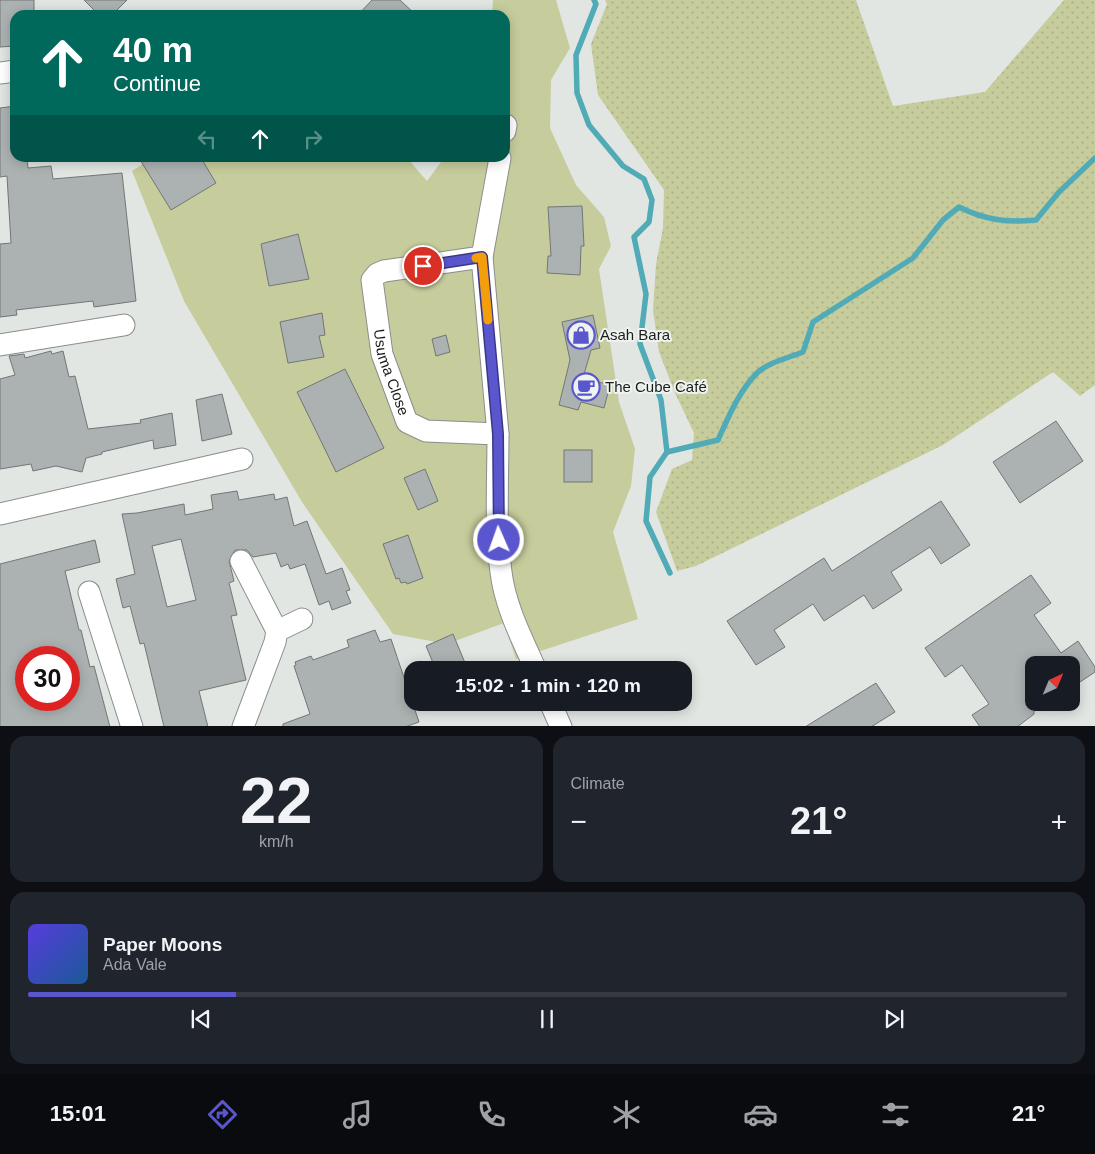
<!DOCTYPE html>
<meta charset="utf-8">
<style>
:root{--surface:#171b24;--page:#20242c;--text:#f1f3f6;--muted:#9ea1a6;--line:#363941;--accent:#5a56ce}
body{margin:0;font-family:Helvetica,sans-serif;background:var(--page);color:var(--text);height:100vh;display:flex;flex-direction:column;font-size:19px;white-space:nowrap}
*{box-sizing:border-box;margin:0}
p{font-size:16px;color:var(--muted)}
.icon{flex:none;width:28px;height:28px;fill:none;stroke:currentColor;stroke-width:2;stroke-linecap:round;stroke-linejoin:round}
.map{position:relative;height:726px;overflow:hidden}
.side{display:flex;flex-direction:column;gap:10px;padding:10px;background:#0d0f14;flex:1}
.side>*{flex:none}
.banner{position:absolute;left:10px;top:10px;width:500px;height:152px;border-radius:15px;box-shadow:0 2px 12px #0003;background:#00695c;color:#fff;overflow:hidden}
.needle{width:32px;rotate:44deg}
.fabs{position:absolute;left:1025px;top:656px;display:grid;gap:10px}
.fabs a{display:grid;place-items:center;width:55px;height:55px;border-radius:10px;background:var(--surface);box-shadow:0 2px 12px #0003;font-size:25px}
.speed{position:absolute;left:15px;top:646px;display:flex;gap:10px;font-size:25px;font-weight:700;text-align:center}
.speed>*{display:grid;place-content:center;width:65px;height:65px;border-radius:50%;background:var(--surface);box-shadow:0 2px 12px #0003;line-height:1}
.speed .limit{border:8px solid #d22;background:#fff;color:#111}
.pin{position:absolute;display:grid;place-items:center;width:42px;height:42px;color:#fff;margin:-21px;border:2px solid #fff;border-radius:50%;box-shadow:0 1px 5px #0007}
.me{position:absolute;width:55px;margin:-28px;rotate:358deg;stroke-linejoin:round;filter:drop-shadow(0 0 4px #0008)}
.turn{display:flex;align-items:center;gap:18px;height:105px;padding:0 20px;font-size:22px}
.turn .icon{width:65px;height:65px;stroke-width:2.5}
.turn b{display:block;font-size:35px;line-height:42px}
.lanes{display:flex;align-items:center;height:48px;padding:0 20px;background:#0003;justify-content:center;gap:25px;direction:ltr}
.lanes .off{opacity:.35}
.big{font-size:38px;font-weight:700;line-height:1.1}
.side .widget{flex:1;display:flex;flex-direction:column;justify-content:center;gap:8px;min-width:0;padding:0 18px;border-radius:15px;background:var(--page)}
.side .dial{align-items:center;gap:0}
.dial b{font-size:65px;line-height:1}
.song{display:flex;align-items:center;gap:15px}
.cover{width:60px;height:60px;border-radius:8px;background:linear-gradient(135deg,hsl(250 70% 55%),hsl(210 70% 35%))}
.played{height:5px;border-radius:2px;background:linear-gradient(90deg,var(--accent) 20%,var(--line) 20%)}
.keys{display:flex;justify-content:space-around;direction:ltr}
.heat{display:flex;justify-content:space-between;align-items:center;font-size:28px;direction:ltr}
.side .tiles{flex:1;display:grid;gap:10px;grid-template-columns:1fr 1fr}
.widget:last-child{grid-column:span 2}
.trip{position:absolute;left:404px;top:661px;width:288px;height:50px;border-radius:15px;background:var(--surface);box-shadow:0 2px 12px #0003;font-weight:700;line-height:50px;text-align:center}
.tabs{display:flex;height:80px;justify-content:space-around;align-items:center;background:#090b0e;color:var(--muted)}
.tabs .icon{width:35px;height:35px}
.tabs .on{color:var(--accent)}
.tabs b{font-size:22px;color:var(--text)}
.map>svg:first-child{display:block}
</style>
<div class="map">
<svg width="1095" height="727" viewBox="0 0 1095 727">
<defs>
<pattern id="grass-dots" width="8" height="8" patternUnits="userSpaceOnUse" patternTransform="scale(1.25)"><rect width="8" height="8" fill="#c7cc9c"/><path d="M2 2h.1M6 6h.1" fill="none" stroke="#aaaf86" stroke-width="1.8" stroke-linecap="round"/></pattern>
</defs>
<rect width="100%" height="100%" fill="#e1e6e3"/>
<path fill="url(#grass-dots)" d="M605 0H856L893 106 985 92 1064 0H1095V385L1080 396 1053 372 943 445 696 566 677 571 656 512 672 469 692 460 694 433 675 393 659 352 653 310 656 264 663 228 664 190 598 95 591 44 607 4Z"/>
<path fill="#c7cc9c" d="M493 0H556L570 48 551 80 550 128 576 185 604 217 611 246 599 269 619 402 635 449 631 486 613 532 638 619 516 659 504 623 447 644 393 634 302 502 184 301 132 171 152 158H407L427 181 444 158H505V15H492Z"/>
<g fill="none" stroke-linecap="round" stroke-linejoin="round">
<g stroke="#51abb7" stroke-width="5.5">
<path d="M594 0 596 4 576 55 577 93 589 125 623 166 644 179 652 200 649 222 634 237 646 294 640 344 661 400 667 452 650 477 646 521 670 573"/>
<path d="M667 452 718 440C728 418 739 391 757 373 769 362 788 358 803 352L813 322 913 258 943 220 959 207C985 220 1008 223 1036 220L1059 192 1095 158"/>
</g>
</g>
<g fill="#acb2b1" stroke="#717776" fill-rule="evenodd">
<path d="M0 0H34V15H15V46L0 47Z"/>
<path d="M84 0H127L112 15H99Z"/>
<path d="M372 0H400L416 15H358Z"/>
<path d="M15 106V158H27L28 168 51 166 53 179 122 173 136 301 94 307 93 301 16 310 17 315 0 317V244L11 243 7 176 0 177V108Z"/>
<path d="M139 158H201L216 183 171 210Z"/>
<path d="M582 206 584 246H581L580 275 547 273 548 256H551L548 207Z"/>
<path d="M298 234 309 279 269 286 261 244Z"/>
<path d="M322 313 325 335 319 336 324 357 288 363 280 322Z"/>
<path d="M593 315 600 348 591 350 583 378 610 385 604 408 581 402 578 410 559 405 570 360 562 322Z"/>
<path d="M446 335 450 352 436 356 432 339Z"/>
<path d="M51 351 52 354 63 351 69 377 75 376 88 429 141 423 140 420 172 413 176 445 154 449 153 440 102 452V454L86 458 82 472 56 466 33 471 31 464 0 469V379L15 375 9 356 24 354 25 358Z"/>
<path d="M345 369 384 448 336 472 297 392Z"/>
<path d="M222 394 232 434 202 441 196 400Z"/>
<path d="M1056 421 1083 461 1020 503 993 462Z"/>
<rect x="564" y="450" width="28" height="32"/>
<path d="M425 469 438 501 418 510 404 478Z"/>
<path d="M237 491 239 500 274 494 275 500 287 497 294 526 307 521 326 574 342 568 350 590 346 591 351 603 332 610 329 601 319 605 305 564 290 569 288 564 281 567 276 553 253 557 247 550H235L229 561 234 581 229 583 237 615 231 616 246 680 199 691 208 727H164L144 643 140 644 130 606 123 608 116 579 135 574 122 514 137 513 184 504 185 515 213 509 211 495ZM181 539 196 600 167 607 152 546Z"/>
<path d="M941 501 970 545 941 564 930 547 891 572 902 590 873 609 864 595 824 621 813 604 774 630 785 647 756 665 727 621 824 558 832 571Z"/>
<path d="M408 535 423 578 407 584 406 582 401 583 399 578 396 579 383 544Z"/>
<path d="M95 540 100 562 65 571 79 630H81L90 667 94 666 110 727H0V564ZM26 658H69V700H26Z"/>
<path d="M1031 575 1051 603 1034 615 1061 653 1078 641 1095 667V672L1071 688V665H1034V714L1017 727H980L972 715 989 704 962 665 945 677 925 648Z"/>
<path d="M375 630 380 642 391 639 419 722 405 727H283V724L310 714 294 666 296 665 295 662 311 656 313 660 349 647 347 640Z"/>
<path d="M453 634 468 670H436L426 646Z"/>
<path d="M876 683 895 712 871 727H805Z"/>
</g>
<g fill="none" stroke-linecap="round" stroke-linejoin="round">
<g stroke="#898e8b" stroke-width="23">
<g id="minor">
<path d="M0 73 15 71"/>
<path d="M505 131 506 125"/>
<path id="s1" d="M482 257 384 271 377 274 372 280 382 354 407 422 426 431 498 434C498 480 495 527 501 572 505 606 522 639 536 670"/>
<path d="M0 345 124 325"/>
<path d="M498 434 482 257 500 158"/>
<path d="M0 514 242 459"/>
<path d="M241 561 277 631 275 642 243 727"/>
<path d="M89 592 132 727"/>
<path d="M277 631 302 619"/>
<path d="M550 702 561 727"/>
</g>
</g>
<use href="#minor" stroke="#fff" stroke-width="21"/>
</g>
<g fill="none" stroke-linecap="round" stroke-linejoin="round">
<g stroke="#3a3886" stroke-width="12">
<path id="route" d="M423 266 482 257 498 434 499 540"/>
</g>
<use href="#route" stroke="#5a56ce" stroke-width="9"/>
<path stroke="#f59e0b" stroke-width="9" d="M476 258 482 257 488 320"/>
</g>
<defs>
<g id="shop-ring" transform="scale(1.4375)"><circle r="9.5" fill="#eef3f0" stroke="#5a56ce" stroke-width="1.5"/><path d="M-5-2.5h2.3a2.7 3.5 0 0 1 5.4 0H5L5.5 6h-11ZM-1.5-2.5h3a1.5 2.3 0 0 0-3 0Z" fill="#5a56ce"/></g>
<g id="cafe-ring" transform="scale(1.4375)"><circle r="9.5" fill="#eef3f0" stroke="#5a56ce" stroke-width="1.5"/><path d="M-5.5-4.5H6V0H3Q3 3.5 0 3.5H-2.5Q-5.5 3.5-5.5 0ZM3-3.2v2h1.7v-2ZM-6 4.5H4V6H-6Z" fill="#5a56ce"/></g>
</defs>
<g fill-rule="evenodd">
<use href="#shop-ring" x="581" y="335"/>
<use href="#cafe-ring" x="586" y="387"/>
</g>
<g text-anchor="middle" stroke-width="4" stroke-linejoin="round" paint-order="stroke">
<g font-size="15" fill="#1b1d1c" stroke="#eef3f0" text-anchor="start">
<text x="600" y="340">Asah Bara</text>
<text x="605" y="392">The Cube Café</text>
</g>
<g font-size="15" fill="#1b1d1c" stroke="#eef3f0">
<text dy="5" stroke="none"><textPath href="#s1" startOffset="209">Usuma Close</textPath></text>
</g>
</g>
</svg>
<div class="fabs">
<a><svg class="needle" viewBox="-14 -14 28 28"><path d="M0-13l5 13h-10z" fill="#e53935"/><path d="M0 13l5-13h-10z" fill="#9ea1a6"/></svg></a>
</div>
<div class="speed"><div class="limit">30</div></div>
<div class="pin" style="left:423px;top:266px;background:#d93025"><svg class="icon" aria-label="arrive" viewBox="0 0 24 24"><path d="M6 21V4h12l-3 4 3 4H6"/></svg></div>
<svg class="me" style="left:499px;top:540px" viewBox="-20 -20 40 40"><circle r="17" fill="#5a56ce" stroke="#fff" stroke-width="3"/><path d="M0-11L8 9 0 5-8 9z" fill="#fff"/></svg>
<div class="trip">15:02 · 1 min · 120 m</div>
<div class="banner">
<div class="turn"><svg class="icon" aria-label="ahead" viewBox="0 0 24 24"><path d="M12 20V5M6 11l6-6 6 6"/></svg><div><b>40 m</b>Continue</div></div>
<div class="lanes"><svg class="icon off" aria-label="left" viewBox="0 0 24 24"><path d="M17 20v-9H6M10 6l-5 5 5 5"/></svg><svg class="icon" aria-label="ahead" viewBox="0 0 24 24"><path d="M12 20V5M6 11l6-6 6 6"/></svg><svg class="icon off" aria-label="right" viewBox="0 0 24 24"><path d="M7 20v-9h11M14 6l5 5-5 5"/></svg></div>
</div>
</div>
<section class="side">
<div class="tiles">
<div class="widget dial"><b>22</b><p>km/h</p></div>
<div class="widget"><p>Climate</p>
<div class="heat"><a>−</a><b class="big">21°</b><a>+</a></div>
</div>
<div class="widget">
<div class="song"><i class="cover"></i><div><b>Paper Moons</b><p>Ada Vale</p></div></div>
<div class="played"></div>
<div class="keys"><svg class="icon" aria-label="previous" viewBox="0 0 24 24"><path d="M18 5L8 12l10 7zM5 5v14"/></svg><svg class="icon" aria-label="pause" viewBox="0 0 24 24"><path d="M8 5v14M16 5v14"/></svg><svg class="icon" aria-label="next" viewBox="0 0 24 24"><path d="M6 5l10 7-10 7zM19 5v14"/></svg></div>
</div>
</div>
</section>
<nav class="tabs">
<b>15:01</b>
<svg class="icon on" aria-label="directions" viewBox="0 0 24 24"><path d="M12 3l9 9-9 9-9-9zM9 14v-3h6M13 9l2 2-2 2"/></svg>
<svg class="icon" aria-label="music" viewBox="0 0 24 24"><path d="M9 18V5l10-2v13"/><circle cx="6" cy="18" r="3"/><circle cx="16" cy="16" r="3"/></svg>
<svg class="icon" aria-label="phone" viewBox="0 0 24 24"><path d="M5 4h4l2 5-3 2q2 4 5 5l2-3 5 2v4C11 20 4 13 5 4z"/></svg>
<svg class="icon" aria-label="climate" viewBox="0 0 24 24"><path d="M12 3v18M4 7l16 10M4 17L20 7"/></svg>
<svg class="icon" aria-label="car" viewBox="0 0 24 24"><path d="M5 17H2v-5l4-1 3-4h7l3 4 3 1v5h-3M9 17h6M6 11h13"/><circle cx="7" cy="17" r="2"/><circle cx="17" cy="17" r="2"/></svg>
<svg class="icon" aria-label="filters" viewBox="0 0 24 24"><path d="M4 7h16M4 17h16"/><circle cx="9" cy="7" r="2"/><circle cx="15" cy="17" r="2"/></svg>
<b>21°</b>
</nav>
